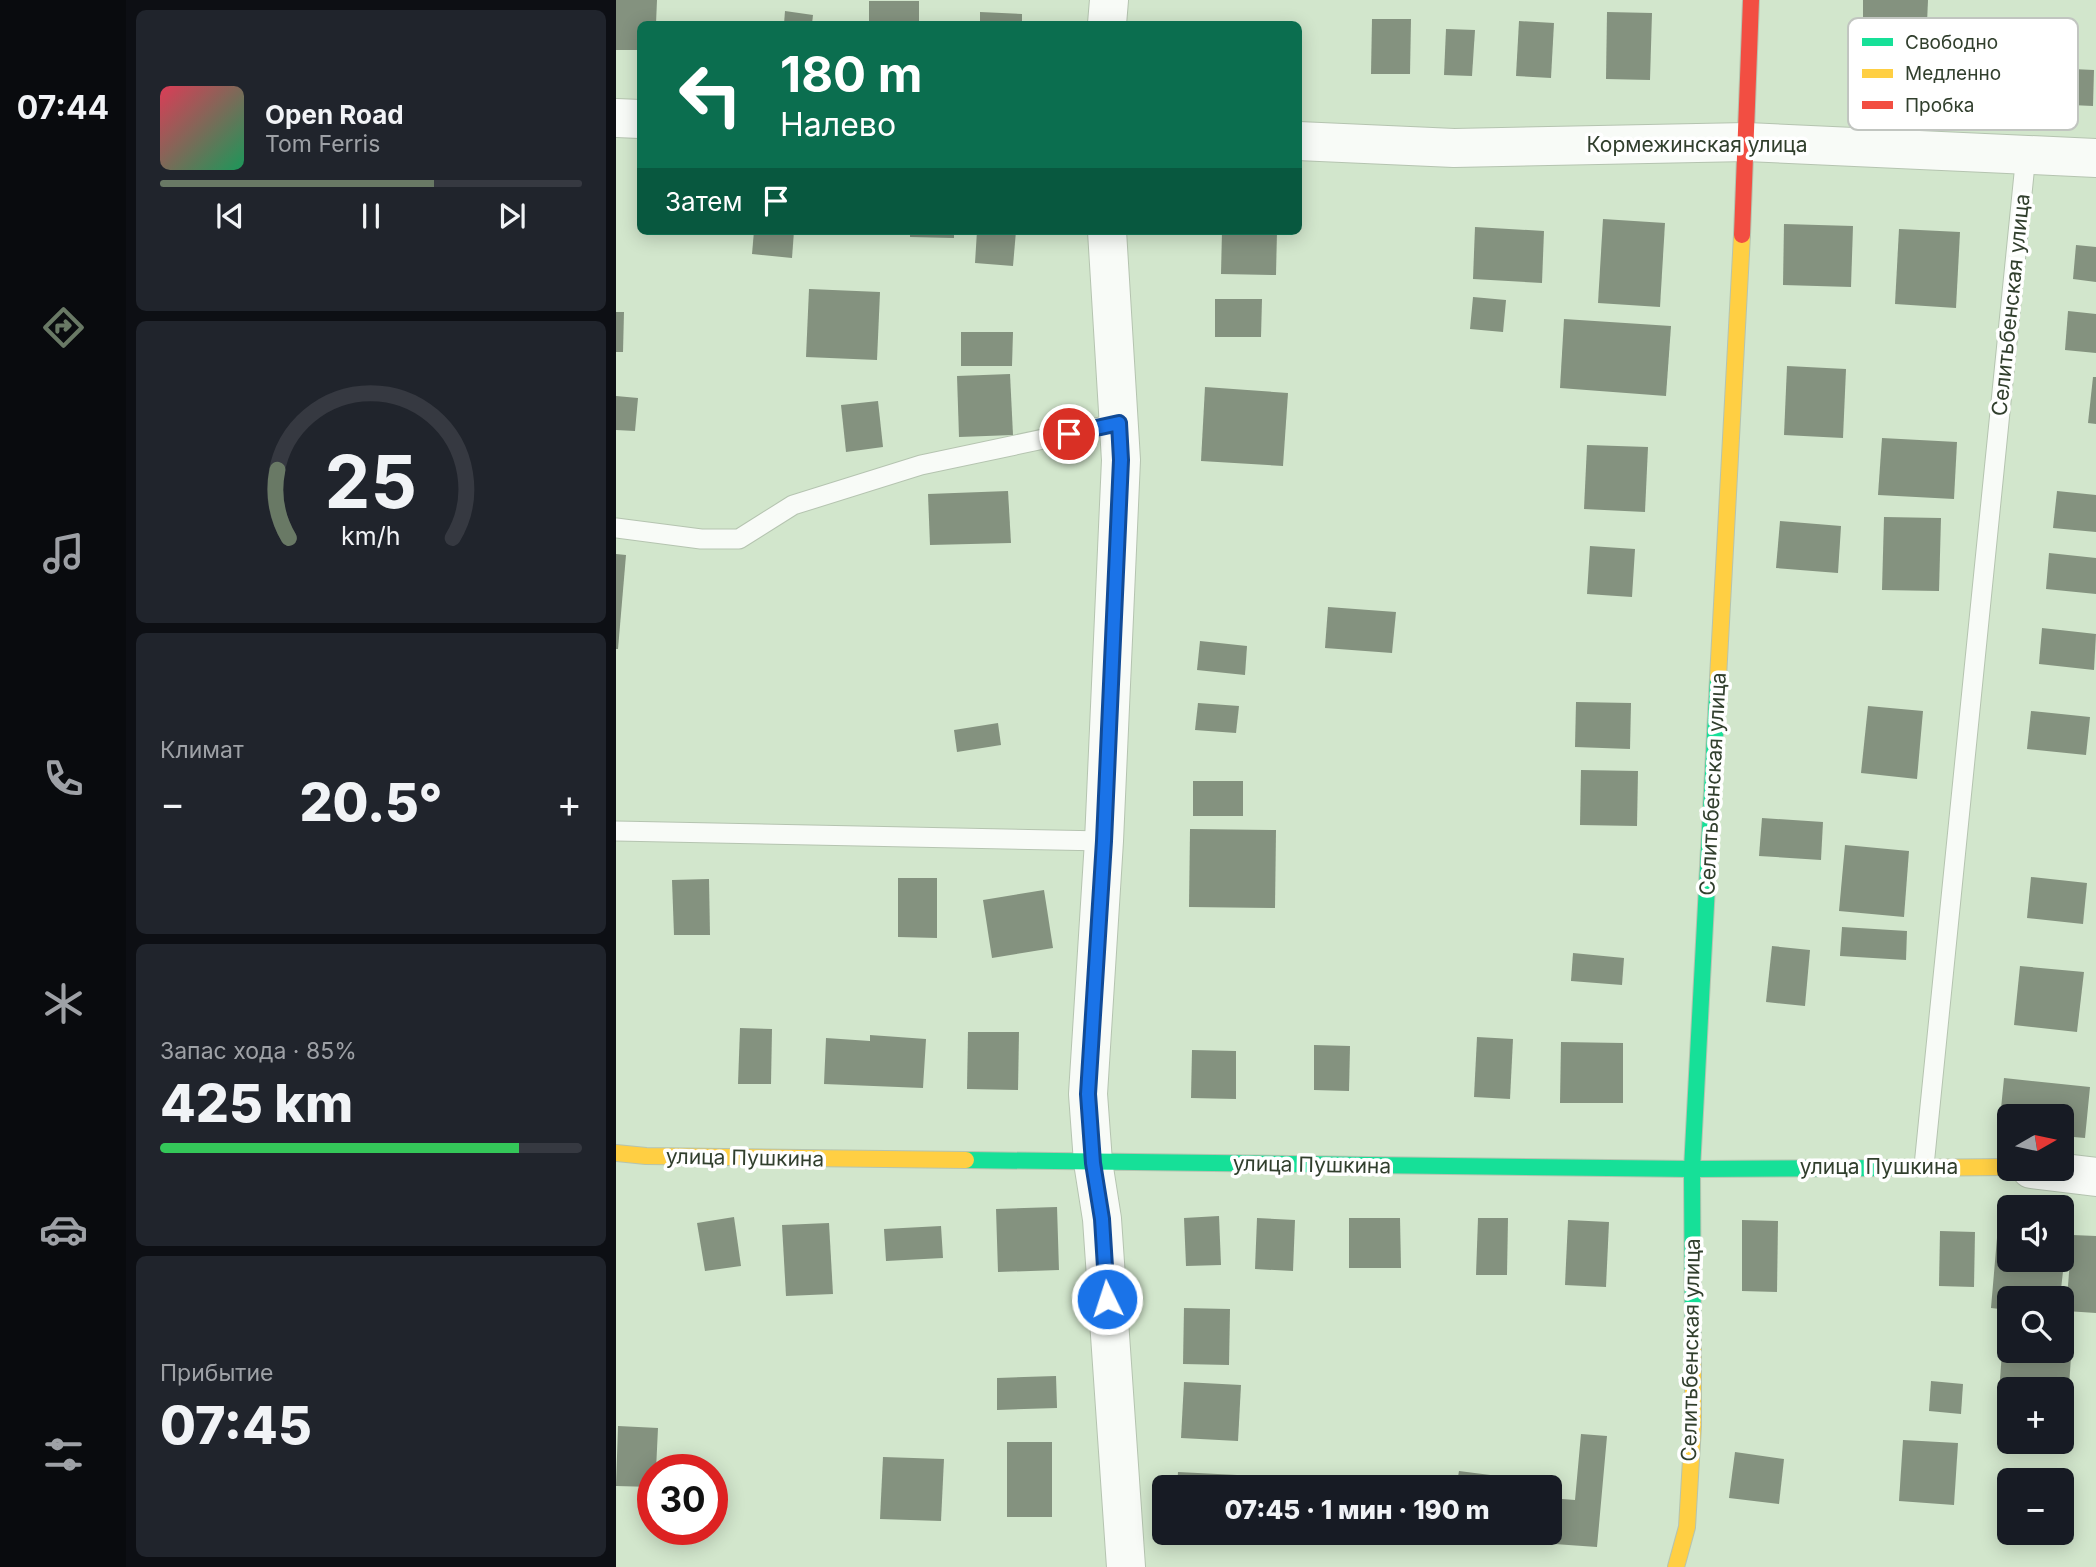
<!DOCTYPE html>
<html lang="ru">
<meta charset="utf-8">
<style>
:root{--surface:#171b24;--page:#20242c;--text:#f1f3f6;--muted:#9ea1a6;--line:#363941;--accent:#697965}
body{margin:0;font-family:Inter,sans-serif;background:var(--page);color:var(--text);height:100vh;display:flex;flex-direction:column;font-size:26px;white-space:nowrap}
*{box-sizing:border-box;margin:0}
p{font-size:23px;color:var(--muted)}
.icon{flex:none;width:38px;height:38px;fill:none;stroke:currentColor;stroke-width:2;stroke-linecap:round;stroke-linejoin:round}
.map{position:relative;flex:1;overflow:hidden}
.details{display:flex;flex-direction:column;gap:10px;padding:10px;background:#0d0f14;width:490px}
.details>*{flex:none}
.banner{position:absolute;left:21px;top:21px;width:665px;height:214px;border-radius:10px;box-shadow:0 4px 18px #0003;background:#0b6e4f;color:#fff;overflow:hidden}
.needle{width:46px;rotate:81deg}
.controls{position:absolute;left:1381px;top:1104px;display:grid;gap:14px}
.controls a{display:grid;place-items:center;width:77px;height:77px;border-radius:10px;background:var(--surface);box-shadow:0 4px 18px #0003;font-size:35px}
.speed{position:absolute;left:21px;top:1454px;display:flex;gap:14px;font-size:35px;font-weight:700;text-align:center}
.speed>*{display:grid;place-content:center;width:91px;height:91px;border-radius:50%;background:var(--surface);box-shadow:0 4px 18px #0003;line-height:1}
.speed .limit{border:10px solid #d22;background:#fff;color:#111}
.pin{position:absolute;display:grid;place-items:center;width:60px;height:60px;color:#fff;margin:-30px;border:4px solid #fff;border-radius:50%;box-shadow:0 2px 7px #0007}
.me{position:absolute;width:77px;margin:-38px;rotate:356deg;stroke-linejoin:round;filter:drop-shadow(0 0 5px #0008)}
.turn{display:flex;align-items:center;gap:24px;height:147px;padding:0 28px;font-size:32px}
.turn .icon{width:91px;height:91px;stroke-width:2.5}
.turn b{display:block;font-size:49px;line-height:60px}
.then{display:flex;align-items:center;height:66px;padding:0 28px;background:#0003;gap:14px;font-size:26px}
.big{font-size:52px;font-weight:800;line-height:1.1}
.details .card{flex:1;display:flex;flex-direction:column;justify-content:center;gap:10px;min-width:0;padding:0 24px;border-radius:10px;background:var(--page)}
.details .dial{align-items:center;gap:0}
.dial svg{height:182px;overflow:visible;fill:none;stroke:var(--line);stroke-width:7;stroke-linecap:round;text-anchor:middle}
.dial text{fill:var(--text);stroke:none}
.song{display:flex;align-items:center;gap:21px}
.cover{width:84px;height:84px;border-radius:10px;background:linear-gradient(135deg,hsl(350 70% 55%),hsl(150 70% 35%))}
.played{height:7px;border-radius:4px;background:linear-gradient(90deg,var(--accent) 65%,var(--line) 65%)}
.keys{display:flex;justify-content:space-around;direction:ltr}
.heat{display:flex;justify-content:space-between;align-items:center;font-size:38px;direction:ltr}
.charge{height:10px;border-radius:5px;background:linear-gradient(90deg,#34c759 85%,var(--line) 0)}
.trip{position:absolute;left:536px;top:1475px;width:410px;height:70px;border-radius:10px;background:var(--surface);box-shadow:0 4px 18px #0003;font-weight:800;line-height:70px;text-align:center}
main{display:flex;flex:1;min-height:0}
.tabs{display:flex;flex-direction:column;width:126px;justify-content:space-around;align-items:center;background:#090b0e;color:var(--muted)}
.tabs .icon{width:49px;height:49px}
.tabs .on{color:var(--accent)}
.tabs b{font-size:32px;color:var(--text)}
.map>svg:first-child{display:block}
</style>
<main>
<nav class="tabs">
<b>07:44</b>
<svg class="icon on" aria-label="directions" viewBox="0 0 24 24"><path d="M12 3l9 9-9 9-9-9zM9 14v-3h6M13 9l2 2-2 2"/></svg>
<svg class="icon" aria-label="music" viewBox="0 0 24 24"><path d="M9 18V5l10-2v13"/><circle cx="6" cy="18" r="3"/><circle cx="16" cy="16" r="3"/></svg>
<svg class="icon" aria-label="phone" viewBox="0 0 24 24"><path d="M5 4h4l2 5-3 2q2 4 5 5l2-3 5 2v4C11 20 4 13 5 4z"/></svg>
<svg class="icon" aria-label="climate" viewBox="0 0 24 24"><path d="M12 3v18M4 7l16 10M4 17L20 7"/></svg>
<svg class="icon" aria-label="car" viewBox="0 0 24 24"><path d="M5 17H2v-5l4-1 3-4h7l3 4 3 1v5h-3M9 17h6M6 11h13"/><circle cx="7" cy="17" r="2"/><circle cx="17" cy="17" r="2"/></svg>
<svg class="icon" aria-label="filters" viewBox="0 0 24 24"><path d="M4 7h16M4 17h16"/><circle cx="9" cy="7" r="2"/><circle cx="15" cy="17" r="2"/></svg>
</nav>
<section class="details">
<div class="card">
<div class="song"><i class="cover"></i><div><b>Open Road</b><p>Tom Ferris</p></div></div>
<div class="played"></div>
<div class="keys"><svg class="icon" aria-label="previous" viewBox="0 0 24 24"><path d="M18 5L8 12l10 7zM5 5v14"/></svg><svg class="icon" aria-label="pause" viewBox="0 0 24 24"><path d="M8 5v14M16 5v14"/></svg><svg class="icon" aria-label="next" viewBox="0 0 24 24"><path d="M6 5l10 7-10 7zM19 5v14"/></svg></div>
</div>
<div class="card dial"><svg viewBox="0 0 100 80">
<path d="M14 69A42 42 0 1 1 86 69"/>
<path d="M14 69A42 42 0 0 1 9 39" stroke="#697965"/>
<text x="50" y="56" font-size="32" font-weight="700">25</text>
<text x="50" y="72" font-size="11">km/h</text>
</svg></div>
<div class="card"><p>Климат</p>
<div class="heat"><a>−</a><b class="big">20.5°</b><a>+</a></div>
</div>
<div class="card"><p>Запас хода · 85%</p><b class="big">425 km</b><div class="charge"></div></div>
<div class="card"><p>Прибытие</p><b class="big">07:45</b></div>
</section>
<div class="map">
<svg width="1480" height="1567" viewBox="0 0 1480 1567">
<rect width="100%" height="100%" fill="#d2e6cc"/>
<g fill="#84927f">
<path d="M0 0H41L40 24H24V50H0Z"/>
<path d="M1247 0H1312L1311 23 1247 21Z"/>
<rect x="253" y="1" width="50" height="23"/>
<path d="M169 11 197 15 196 24H168Z"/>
<path d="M364 12 406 14V24H364Z"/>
<path d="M991 12 1036 13 1034 80 990 79Z"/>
<path d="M756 19H795L794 74H755Z"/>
<path d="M903 21 938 23 935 78 900 76Z"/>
<path d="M830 29 859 30 856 76 828 75Z"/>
<path d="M1435 68 1478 70 1477 106 1433 104Z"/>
<path d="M987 219 1049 223 1044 307 982 303Z"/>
<path d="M1168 224 1237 226 1235 287 1167 285Z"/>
<path d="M859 227 928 231 926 283 857 279Z"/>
<path d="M1283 229 1344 232 1340 308 1279 304Z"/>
<path d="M138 231H178L176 258 136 254Z"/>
<path d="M294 231H338V238L294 237Z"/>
<path d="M361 231H400L397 266 359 263Z"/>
<path d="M606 231H661L660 275 605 274Z"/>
<path d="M1460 245 1480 247V282L1457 279Z"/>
<path d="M193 289 264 292 261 360 190 357Z"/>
<path d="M857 297 890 300 887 332 854 329Z"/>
<path d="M599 299H646L645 337H599Z"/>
<path d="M1452 311 1480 314V353L1449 350Z"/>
<path d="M0 312H8L7 352H0Z"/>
<path d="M948 319 1055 326 1050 396 944 388Z"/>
<path d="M345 332H397L396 366H345Z"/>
<path d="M1171 366 1230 369 1227 438 1168 435Z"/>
<path d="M394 374 397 435 343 437 341 376Z"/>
<path d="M1477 377H1480V424L1472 423Z"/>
<path d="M589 387 672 393 667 466 585 461Z"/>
<path d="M0 396 22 398 19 431 0 430Z"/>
<path d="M262 401 267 447 230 452 225 405Z"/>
<path d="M1266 438 1341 442 1338 499 1262 495Z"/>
<path d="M971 445 1032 447 1029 512 968 509Z"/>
<path d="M392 491 395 543 314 545 312 494Z"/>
<path d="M1441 491 1480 495V532L1437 528Z"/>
<path d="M1268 517 1325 518 1323 591 1266 590Z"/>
<path d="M1164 521 1225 526 1222 573 1160 568Z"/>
<path d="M974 546 1019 549 1016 597 971 594Z"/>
<path d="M1433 553 1480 558V594L1430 589Z"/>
<path d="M0 554 10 555 2 649H0Z"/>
<path d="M712 607 780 612 776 653 709 648Z"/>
<path d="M1426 628 1480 634 1478 670 1423 664Z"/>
<path d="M584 641 631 646 629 675 581 670Z"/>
<path d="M960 702 1015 703 1014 749 959 747Z"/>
<path d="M582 703 623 706 620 733 579 730Z"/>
<path d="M1252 706 1307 711 1301 779 1245 773Z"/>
<path d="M1415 711 1474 717 1470 755 1411 749Z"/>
<path d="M382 723 385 745 341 752 338 730Z"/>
<path d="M965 770 1022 771 1021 826 964 825Z"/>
<rect x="577" y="781" width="50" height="35"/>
<path d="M1146 818 1207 822 1205 860 1143 856Z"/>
<path d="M574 829 660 830 659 908 573 907Z"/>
<path d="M1229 845 1293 851 1288 917 1223 911Z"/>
<path d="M1415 877 1471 883 1467 924 1411 918Z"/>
<path d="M282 878H321V938L282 937Z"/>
<path d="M93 879 94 935H58L56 880Z"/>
<path d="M428 890 437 948 376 958 367 900Z"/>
<path d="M1226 927 1291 931 1290 960 1224 956Z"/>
<path d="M1156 946 1194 950 1189 1006 1150 1002Z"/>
<path d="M957 953 1008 958 1006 985 955 981Z"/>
<path d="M1404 966 1468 972 1461 1032 1398 1025Z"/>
<path d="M124 1028 156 1029 155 1084H122Z"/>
<path d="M352 1032H403L402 1090 351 1089Z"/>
<path d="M254 1035 310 1039 307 1088 208 1084 210 1038 254 1041Z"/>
<path d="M861 1037 897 1039 894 1099 858 1097Z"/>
<path d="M945 1042 1007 1043V1103H944Z"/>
<path d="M698 1045 734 1046 733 1091 698 1090Z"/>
<path d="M576 1050 620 1051V1099L575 1098Z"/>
<path d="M1388 1078 1474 1087 1469 1138 1446 1136V1116H1393V1130L1383 1129Z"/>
<path d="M441 1207 443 1270 382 1272 380 1209Z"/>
<path d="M603 1216 605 1265 570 1266 568 1218Z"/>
<path d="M118 1217 125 1266 89 1271 81 1223Z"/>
<path d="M641 1218 679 1220 677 1271 639 1269Z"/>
<path d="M733 1218H784L785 1268H733Z"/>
<path d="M862 1218H892L891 1275H860Z"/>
<path d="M952 1220 993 1222 990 1287 949 1285Z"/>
<path d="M1126 1220 1162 1221 1161 1292 1126 1291Z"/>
<path d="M213 1223 217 1294 170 1296 166 1225Z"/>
<path d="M325 1226 327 1258 270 1261 268 1229Z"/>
<path d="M1324 1231 1359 1232 1358 1287 1323 1286Z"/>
<path d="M1456 1235 1480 1236V1313L1450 1311Z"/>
<path d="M1381 1238 1393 1239V1260H1446V1244L1450 1245 1444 1298H1393V1310L1375 1308Z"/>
<path d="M568 1308 614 1309 613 1365 567 1364Z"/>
<path d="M1386 1351 1455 1357 1453 1386 1384 1380Z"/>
<path d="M440 1376 441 1408 381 1410V1378Z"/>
<path d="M1315 1381 1347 1384 1345 1414 1313 1411Z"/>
<path d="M568 1382 625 1385 622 1441 565 1438Z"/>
<path d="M2 1426 42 1428 40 1470H37V1487L0 1486Z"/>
<path d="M965 1434 991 1436 981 1547 924 1543 925 1533H933V1498L959 1500Z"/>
<path d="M1287 1440 1342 1443 1338 1505 1283 1501Z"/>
<rect x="391" y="1442" width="45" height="75"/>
<path d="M1119 1452 1168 1459 1163 1504 1113 1498Z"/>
<path d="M267 1457 328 1459 325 1521 264 1519Z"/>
<path d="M843 1471 882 1476 881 1488H840Z"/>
<path d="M562 1472 621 1475V1488H561Z"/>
<path d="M737 1483 773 1484V1488H737Z"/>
</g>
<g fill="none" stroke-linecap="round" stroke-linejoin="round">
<g stroke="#b5c4b0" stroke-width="21">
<g id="lane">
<path d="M0 528 85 539H123L177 505 305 465 503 423"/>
<path d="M0 831 488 841"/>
<path d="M1308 1166 1410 154"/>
</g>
</g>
<g stroke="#b5c4b0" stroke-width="40">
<g id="street">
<path d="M491 24 493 0"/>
<path d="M0 118 24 119"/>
<path d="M682 141 838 148 1131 142 1480 158"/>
<path d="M491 231 505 460 488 841 472 1094 477 1162 486 1219 510 1567"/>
<path d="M1415 1169 1480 1177"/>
</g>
</g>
<g stroke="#b5c4b0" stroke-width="18">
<g id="fast">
<path d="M350 1160 1076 1169 1282 1168"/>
<path d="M1077 1346 1076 1169 1102 678"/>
</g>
</g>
<g stroke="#b5c4b0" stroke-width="18">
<g id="slow">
<path d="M1102 678 1126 235"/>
<path d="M0 1153 30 1156 350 1160"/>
<path d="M1282 1168 1393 1167"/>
<path d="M1060 1567 1071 1527 1077 1426V1346"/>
</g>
</g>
<g stroke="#b5c4b0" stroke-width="18">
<path id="jam" d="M1126 235 1135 0"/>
</g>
<use href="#lane" stroke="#f8fbf7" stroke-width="19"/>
<use href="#street" stroke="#f8fbf7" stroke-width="38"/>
<use href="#fast" stroke="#16e098" stroke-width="16"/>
<use href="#slow" stroke="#ffcf43" stroke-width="16"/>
<use href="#jam" stroke="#f24e42" stroke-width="16"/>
</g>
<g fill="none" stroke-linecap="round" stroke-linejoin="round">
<g stroke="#114b97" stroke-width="18">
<path id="route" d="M453 434 503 423 505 460 488 841 472 1094 477 1163 486 1219 491 1299"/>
</g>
<use href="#route" stroke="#1a73e8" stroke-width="12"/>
</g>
<g text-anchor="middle" stroke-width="7" stroke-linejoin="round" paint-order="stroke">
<g font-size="21" fill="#313f2d" stroke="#fff">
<text x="1081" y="152">Кормежинская улица</text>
<text transform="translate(1395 305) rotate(-84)" y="7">Селитьбенская улица</text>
<text transform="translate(1097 784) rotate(-87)" y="7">Селитьбенская улица</text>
<text transform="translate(129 1158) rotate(1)" y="7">улица Пушкина</text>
<text transform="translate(696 1165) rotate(1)" y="7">улица Пушкина</text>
<text x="1263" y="1174">улица Пушкина</text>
<text transform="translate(1075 1350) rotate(-89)" y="7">Селитьбенская улица</text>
</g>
</g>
<rect x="1232" y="18" width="230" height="112" rx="10" fill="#fff" stroke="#c1c5c0" stroke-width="2"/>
<rect x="1246" y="38" width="31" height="8" fill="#16e098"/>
<rect x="1246" y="69" width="31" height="9" fill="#ffcf43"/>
<rect x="1246" y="101" width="31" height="8" fill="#f24e42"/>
<g font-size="19" fill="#313f2d">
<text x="1289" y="49">Свободно</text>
<text x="1289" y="80">Медленно</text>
<text x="1289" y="112">Пробка</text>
</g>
</svg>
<div class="controls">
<a><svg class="needle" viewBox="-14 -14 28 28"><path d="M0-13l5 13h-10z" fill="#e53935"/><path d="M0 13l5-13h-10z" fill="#9ea1a6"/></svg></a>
<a><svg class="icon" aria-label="sound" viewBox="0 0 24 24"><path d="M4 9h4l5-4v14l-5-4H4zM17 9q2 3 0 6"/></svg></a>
<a><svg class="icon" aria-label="search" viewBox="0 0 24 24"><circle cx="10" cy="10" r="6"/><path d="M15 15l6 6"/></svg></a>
<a>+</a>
<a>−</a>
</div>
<div class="speed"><div class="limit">30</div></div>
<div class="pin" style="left:453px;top:434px;background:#d93025"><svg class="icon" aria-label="arrive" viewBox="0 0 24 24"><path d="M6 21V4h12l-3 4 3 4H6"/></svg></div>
<svg class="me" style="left:491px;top:1299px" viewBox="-20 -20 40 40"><circle r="17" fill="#1a73e8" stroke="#fff" stroke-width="3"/><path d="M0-11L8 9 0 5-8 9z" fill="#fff"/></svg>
<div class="trip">07:45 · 1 мин · 190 m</div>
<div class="banner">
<div class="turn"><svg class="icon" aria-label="left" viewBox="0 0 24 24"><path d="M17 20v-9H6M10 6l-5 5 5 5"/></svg><div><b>180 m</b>Налево</div></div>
<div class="then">Затем<svg class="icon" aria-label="arrive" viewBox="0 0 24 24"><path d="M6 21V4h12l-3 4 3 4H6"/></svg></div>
</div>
</div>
</main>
